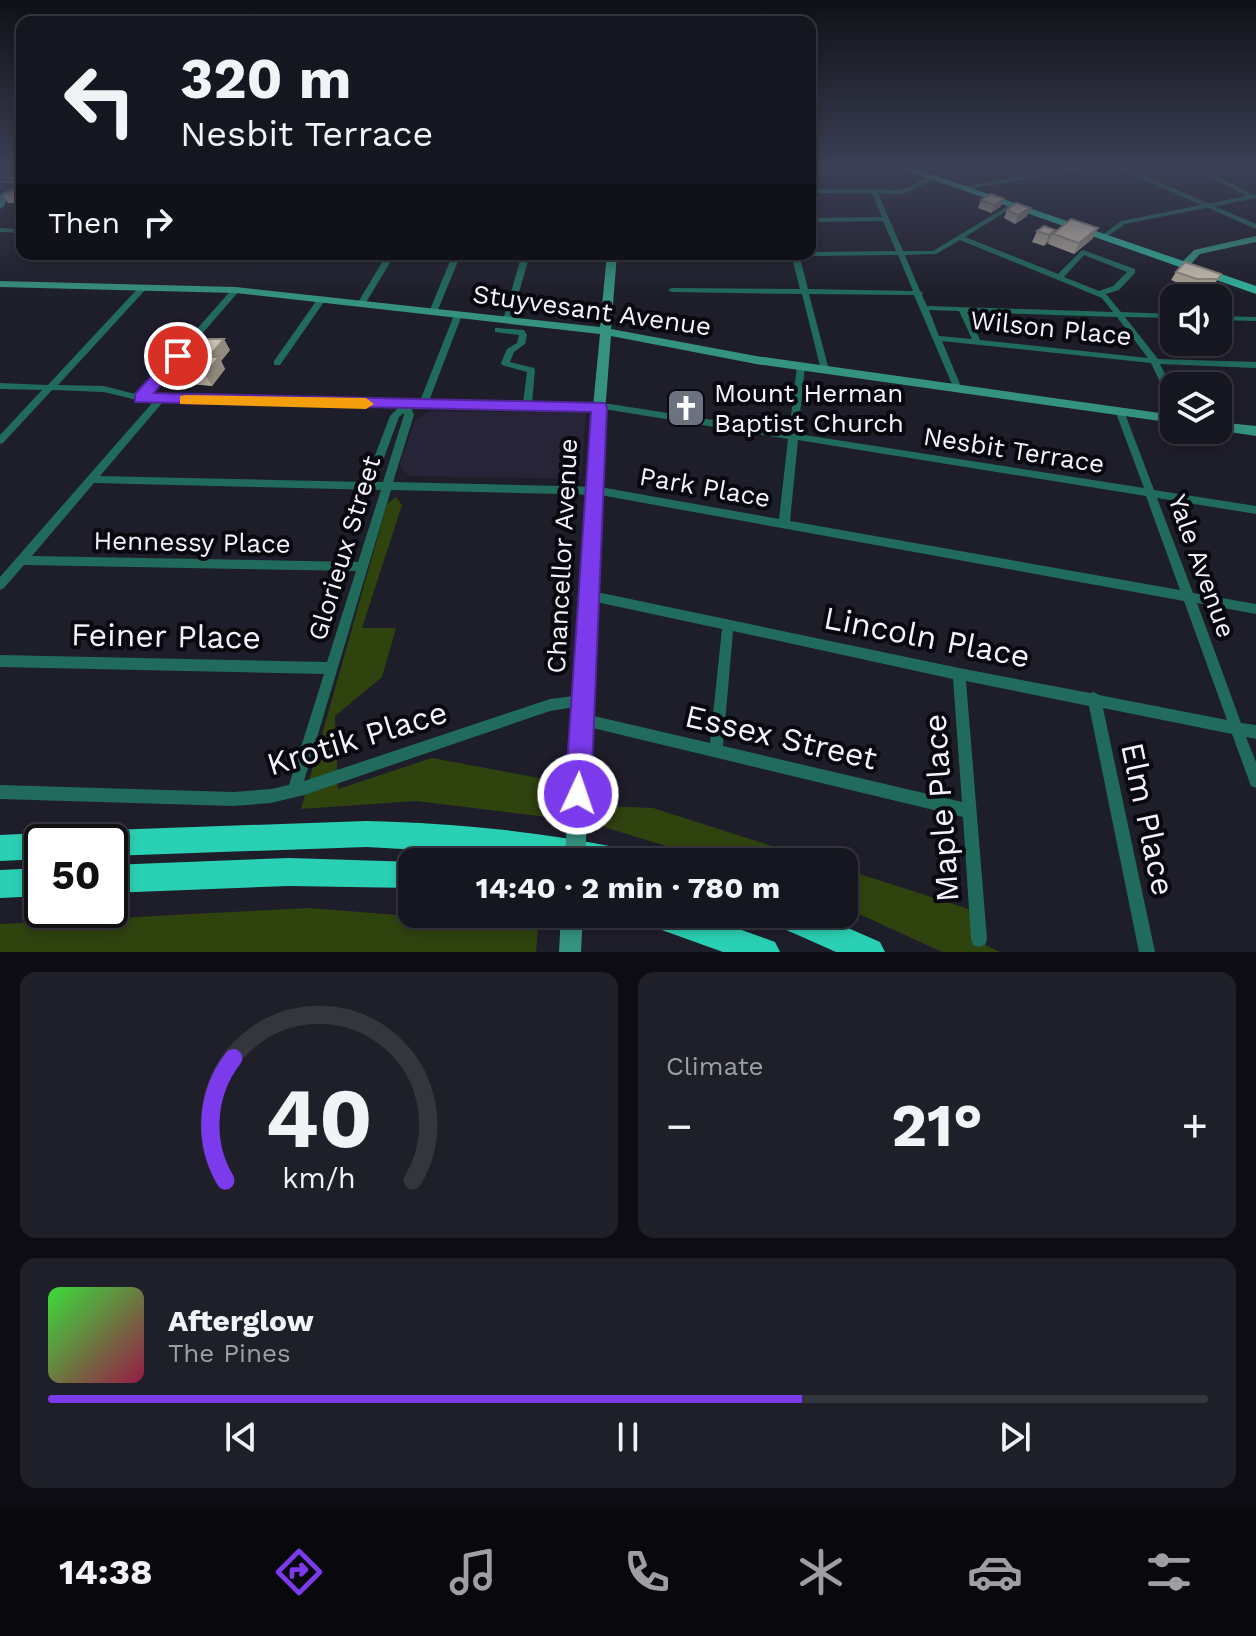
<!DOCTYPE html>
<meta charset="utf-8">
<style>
:root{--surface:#161620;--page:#1f1f29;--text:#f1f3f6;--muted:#9e9fa5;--line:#35353e;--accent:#7c3aed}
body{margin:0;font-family:"Work Sans",sans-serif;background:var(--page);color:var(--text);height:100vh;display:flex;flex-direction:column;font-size:30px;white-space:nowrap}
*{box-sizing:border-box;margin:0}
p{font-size:26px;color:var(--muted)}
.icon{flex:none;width:44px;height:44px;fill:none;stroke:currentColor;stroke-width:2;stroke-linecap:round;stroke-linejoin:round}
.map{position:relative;height:952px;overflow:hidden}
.sheet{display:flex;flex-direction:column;gap:20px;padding:20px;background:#0c0c12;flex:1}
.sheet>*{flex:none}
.guide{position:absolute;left:16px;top:16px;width:800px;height:244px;border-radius:16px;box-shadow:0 4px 12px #0003,0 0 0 2px var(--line);background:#161620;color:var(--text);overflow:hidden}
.controls{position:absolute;left:1160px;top:284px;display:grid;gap:16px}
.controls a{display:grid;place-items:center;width:72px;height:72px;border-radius:16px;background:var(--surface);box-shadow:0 4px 12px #0003,0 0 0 2px var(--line);font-size:40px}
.speed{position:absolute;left:24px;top:824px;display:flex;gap:16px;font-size:40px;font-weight:700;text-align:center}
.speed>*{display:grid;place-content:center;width:104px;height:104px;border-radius:50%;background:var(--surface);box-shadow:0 4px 12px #0003,0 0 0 2px var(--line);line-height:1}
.speed .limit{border:4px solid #111;border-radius:12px;background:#fff;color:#111}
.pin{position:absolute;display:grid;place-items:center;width:68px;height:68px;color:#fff;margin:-34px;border:4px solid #fff;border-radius:50%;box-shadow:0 2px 8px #0007}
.me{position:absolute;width:88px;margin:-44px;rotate:3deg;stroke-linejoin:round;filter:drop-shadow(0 0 6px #0008)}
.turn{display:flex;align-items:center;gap:28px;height:168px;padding:0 32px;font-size:36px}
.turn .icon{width:104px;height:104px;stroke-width:2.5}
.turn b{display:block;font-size:56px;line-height:68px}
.then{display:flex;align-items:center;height:76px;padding:0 32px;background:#0003;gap:16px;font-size:30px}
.big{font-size:60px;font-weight:700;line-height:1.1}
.sheet .widget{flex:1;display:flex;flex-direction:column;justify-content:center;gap:12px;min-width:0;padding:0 28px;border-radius:16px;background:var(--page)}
.sheet .dial{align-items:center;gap:0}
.dial svg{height:208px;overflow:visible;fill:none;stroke:var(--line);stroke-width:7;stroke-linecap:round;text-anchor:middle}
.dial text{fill:var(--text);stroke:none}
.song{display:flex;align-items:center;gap:24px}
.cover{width:96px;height:96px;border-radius:12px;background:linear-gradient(135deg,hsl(120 70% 55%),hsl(340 70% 35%))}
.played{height:8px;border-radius:4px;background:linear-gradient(90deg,var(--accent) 65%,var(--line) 65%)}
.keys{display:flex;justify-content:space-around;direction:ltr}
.heat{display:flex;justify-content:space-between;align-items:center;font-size:44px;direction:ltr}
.sheet .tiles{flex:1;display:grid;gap:20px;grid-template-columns:1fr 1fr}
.widget:last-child{grid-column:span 2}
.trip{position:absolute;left:398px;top:848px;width:460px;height:80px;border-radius:16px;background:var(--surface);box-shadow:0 4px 12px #0003,0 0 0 2px var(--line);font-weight:700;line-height:80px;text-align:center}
.tab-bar{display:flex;height:128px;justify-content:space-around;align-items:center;background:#09090d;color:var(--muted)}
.tab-bar .icon{width:56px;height:56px}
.tab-bar .on{color:var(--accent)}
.tab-bar b{font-size:36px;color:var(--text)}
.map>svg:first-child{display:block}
</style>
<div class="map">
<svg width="1256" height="952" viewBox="0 0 1256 952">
<rect width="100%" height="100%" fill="#1e1d2a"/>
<path fill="#272438" d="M430 411 586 413 581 479 410 476 402 470 400 464 415 420Z"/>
<g fill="#2f430f">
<path d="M396 497 402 505 362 628H396L382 677 335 716 338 789 432 758 561 782 556 818 416 801 301 809 387 504Z"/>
<path d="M604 806 653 808 822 862H718L604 827Z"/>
<path d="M844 869 978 912 977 941 1000 952H942L844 907Z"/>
<path d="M308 908 538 926 536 952H0V924Z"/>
</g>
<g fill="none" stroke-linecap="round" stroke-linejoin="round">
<path stroke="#608d95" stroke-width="2" d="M0 181 16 183"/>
<g fill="#206b5c" fill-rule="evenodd">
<path d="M927 166H934L918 173 913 172Z"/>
<path d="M1191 166H1198L1253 195 1256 194V198L1125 224 1105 238H1101V236L1121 221 1246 196Z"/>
<path d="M1248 166H1256V170Z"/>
<path d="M0 174 22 178V182L0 178Z"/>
<path d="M872 190 877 191 903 251H933L1011 204H1015V206L965 237 1058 274 1081 251 1083 250 1135 269V273L1119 290 1106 294 1121 312 1174 314V318L1125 317 1158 359 1256 362V368L1160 364 1174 392V404L1169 401 1151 363 942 341 962 389 958 392 954 389 914 295 809 294 829 370 825 373 821 370 802 294 672 292 668 290 672 288 800 289 791 254H799L808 289 913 291 898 255 810 256 806 254H810V252L896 251 883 221 810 222V218L882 217 871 191ZM960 240 1102 298 1113 312 927 306 922 295 923 293 920 291 905 255 936 254ZM1084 255 1127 272 1113 286 1099 291 1064 277ZM929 310 959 311 972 339 939 336ZM967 312 1117 317 1148 358 980 340Z"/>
<path d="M0 228 22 229V233L0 232Z"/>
<path d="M387 254H395L364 306H358L357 304Z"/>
<path d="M453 254H461L437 312 436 314H430L429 312Z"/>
<path d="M522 254H530L511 320 507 322 503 320Z"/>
<path d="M140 286H143L147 288 58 385 104 386 139 395 166 364 169 363 173 366 148 396 420 401 454 315 458 313 462 315 429 401 523 403 527 372 502 365 501 363 507 349 517 343 519 335 495 332V328H498L524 330 527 335 525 344 514 352 510 362 534 368 535 370 532 403 610 404 789 432 797 366 801 363 805 366 798 434 1144 488 1116 413 1121 410 1124 411 1154 490 1256 506V514L1157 498 1193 593 1256 604V614L1197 603 1241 723 1256 725V739L1246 737 1256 762V788L1251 786 1232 734 1103 708 1155 952H1139L1089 706 966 681 987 939 985 945 979 947 973 945 971 939 963 817 576 724 574 719 576 714 581 713 710 743 722 629 587 600 583 598 581 595 583 592 587 590 959 668 1090 693 1094 692 1099 695 1227 720 1184 601 600 495 391 490 304 781 550 699 582 695 587 697 588 701 587 705 550 711 304 795 271 803 233 806 0 799V785L233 792 271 789 289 785 324 674 0 667V655L327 662 356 571 24 565 4 588 0 590V577L153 402 141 401 104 392 52 390 3 443 0 444V435L42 390 0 389V383L48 385ZM162 403H168L399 407 390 416 365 482 100 476ZM411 407 610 410 788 439 779 519 600 487 393 482 414 415ZM404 413V415L383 482H375L399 417ZM798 440 1146 496 1180 590 790 521ZM94 483 381 490 358 562 32 556ZM733 631 953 679 962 802 723 746Z"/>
<path d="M233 288H236L240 290 188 350H182V346Z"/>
<path d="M319 297H322L326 299 280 365H274V361Z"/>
<path d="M1218 316 1256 317V321L1218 320Z"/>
</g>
<g fill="#206b5c" fill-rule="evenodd">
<path d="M1085 166H1100L964 190 960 188 964 186Z"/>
<path d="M1113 166H1121L1256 224V229Z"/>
<path d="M931 176 938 178 903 194 810 193V189L902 190Z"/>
<path d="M19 182H22V187L7 198H1V194Z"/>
</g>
<g fill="#35927f" fill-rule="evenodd">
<path d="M4 193 8 196 4 206 0 209V195Z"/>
<path d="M1256 236V242L1200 254 1188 267 1179 265 1194 250Z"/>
<path d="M607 254H617L611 329 756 356 1174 415V423L756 364 611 336 599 490 587 819 584 826 577 829 570 826 567 819 585 490 600 334 236 293 0 287V281L236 287 600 327Z"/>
<path d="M1218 422 1256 426V436L1216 430Z"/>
<path d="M561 914H583L581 952H559Z"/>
</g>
<path fill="#32b29a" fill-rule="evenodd" d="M894 166H907L1256 286V294Z"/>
<g fill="#2ad0b3" fill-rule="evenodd">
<path d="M366 821C453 823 536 831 620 848L630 852 634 862H555L494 854 366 847 110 856V842H97L101 834 110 830Z"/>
<path d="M42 833 51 837 54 842H42V859L0 861V835Z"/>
<path d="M289 858 416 862H412V888L289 886 110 893V865Z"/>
<path d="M42 868V896L0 898V870Z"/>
<path d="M641 914H697L775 942 780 952H723L645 924Z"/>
<path d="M769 914H816L880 942 885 952H836L773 924Z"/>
</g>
<path stroke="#35927f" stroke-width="20" d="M575 862 577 819"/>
</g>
<g fill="#b3a99b">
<path d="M22 188V203H8L3 195Z"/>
<path d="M1004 199 1000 207 991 213 978 208 981 200Z"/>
<path d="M1007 210 1027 216 1015 224 1004 218Z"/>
<path d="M1098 228 1092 239 1074 254 1048 244 1049 241 1044 246 1032 242 1037 231 1053 233Z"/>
<path d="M1176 272 1221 274 1212 288H1191L1171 280Z"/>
<path d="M230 350 221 361 225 369 212 386 166 382 159 370Z"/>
</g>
<g fill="#928a7e">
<path d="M1004 199 1000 207 991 213 994 205Z"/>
<path d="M1030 208 1027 216 1015 224 1018 215Z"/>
<path d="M1098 228 1092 239 1074 254 1079 243Z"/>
<path d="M1055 230 1049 241 1044 246 1049 235Z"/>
<path d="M224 339 230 350 221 361 225 369 212 386 205 374 209 357Z"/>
</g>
<g fill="#d0c5b4" stroke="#928a7e" stroke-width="2">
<path d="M22 188V195H3Z"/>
<path d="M991 194 1004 199 994 205 981 200Z"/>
<path d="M1016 203 1030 208 1018 215 1007 210Z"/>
<path d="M1071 219 1098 228 1079 243 1053 234Z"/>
<path d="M1044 226 1055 230 1049 235 1037 231Z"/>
<path d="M1185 262 1221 274 1218 279H1197L1176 272Z"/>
<path d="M185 339H224L209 357H219L205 374 159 370Z"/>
</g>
<linearGradient id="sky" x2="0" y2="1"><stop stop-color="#101017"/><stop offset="0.56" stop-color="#3b4055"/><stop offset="1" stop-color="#3b4055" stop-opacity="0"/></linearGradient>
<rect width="1256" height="299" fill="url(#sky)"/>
<path fill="#7c3aed" stroke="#51269a" stroke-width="2" d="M178 351 185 356 154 393 605 403 607 407 591 794 587 803 578 807 569 803 565 794 591 412 135 402V394L172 353Z"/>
<path fill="#f59e0b" d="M185 395 366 398 374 404 366 409 180 404V396Z"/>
<defs>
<g id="church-square" transform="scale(2)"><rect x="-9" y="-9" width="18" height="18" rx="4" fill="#6b7280" stroke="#09080e"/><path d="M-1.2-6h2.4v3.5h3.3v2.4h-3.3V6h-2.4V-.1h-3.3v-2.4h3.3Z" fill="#fff"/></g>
</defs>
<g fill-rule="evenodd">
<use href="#church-square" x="686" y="408"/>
</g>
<g text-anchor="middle" stroke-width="8" stroke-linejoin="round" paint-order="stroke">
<g font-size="26" fill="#f4f3fd" stroke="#09080e">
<text transform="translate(592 310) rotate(8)" y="9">Stuyvesant Avenue</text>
<text transform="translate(1051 328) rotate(6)" y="9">Wilson Place</text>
<text transform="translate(1014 450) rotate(9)" y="9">Nesbit Terrace</text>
<text transform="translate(705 487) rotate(10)" y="9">Park Place</text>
<text transform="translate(192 542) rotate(1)" y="9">Hennessy Place</text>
<text transform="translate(344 548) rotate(-73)" y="9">Glorieux Street</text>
<text transform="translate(562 556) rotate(-87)" y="9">Chancellor Avenue</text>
<text transform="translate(1202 566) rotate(70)" y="9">Yale Avenue</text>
</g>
<g font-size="26" fill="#f4f3fd" stroke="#09080e" text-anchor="start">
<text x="714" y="402">Mount Herman<tspan x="714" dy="30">Baptist Church</tspan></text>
</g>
<g font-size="32" fill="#f4f3fd" stroke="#09080e">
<text transform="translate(166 636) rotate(1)" y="11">Feiner Place</text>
<text transform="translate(927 637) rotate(11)" y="11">Lincoln Place</text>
<text transform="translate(781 737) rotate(13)" y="11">Essex Street</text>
<text transform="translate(357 738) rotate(-17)" y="11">Krotik Place</text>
<text transform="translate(941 808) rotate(-94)" y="11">Maple Place</text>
<text transform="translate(1148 819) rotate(78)" y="11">Elm Place</text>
</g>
</g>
</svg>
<div class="controls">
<a><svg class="icon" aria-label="sound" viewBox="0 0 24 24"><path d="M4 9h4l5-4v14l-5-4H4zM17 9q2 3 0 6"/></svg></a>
<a><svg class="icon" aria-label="layers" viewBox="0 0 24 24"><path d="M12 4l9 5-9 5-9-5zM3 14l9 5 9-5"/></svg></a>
</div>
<div class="speed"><div class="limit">50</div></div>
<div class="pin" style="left:178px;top:356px;background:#d93025"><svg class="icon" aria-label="arrive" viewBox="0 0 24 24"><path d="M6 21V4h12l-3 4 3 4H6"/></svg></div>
<svg class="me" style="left:578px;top:794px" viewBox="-20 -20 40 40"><circle r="17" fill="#7c3aed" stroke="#fff" stroke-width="3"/><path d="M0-11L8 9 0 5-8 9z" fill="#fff"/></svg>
<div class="trip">14:40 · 2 min · 780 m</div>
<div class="guide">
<div class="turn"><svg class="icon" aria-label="left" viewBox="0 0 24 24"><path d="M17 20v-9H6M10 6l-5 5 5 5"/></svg><div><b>320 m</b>Nesbit Terrace</div></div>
<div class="then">Then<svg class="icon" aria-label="right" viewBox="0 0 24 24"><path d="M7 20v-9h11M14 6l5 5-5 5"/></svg></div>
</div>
</div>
<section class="sheet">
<div class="tiles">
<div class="widget dial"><svg viewBox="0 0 100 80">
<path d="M14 69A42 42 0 1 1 86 69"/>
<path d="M14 69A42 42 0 0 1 17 22" stroke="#7c3aed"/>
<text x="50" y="56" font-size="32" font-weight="700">40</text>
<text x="50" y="72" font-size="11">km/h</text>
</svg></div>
<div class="widget"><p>Climate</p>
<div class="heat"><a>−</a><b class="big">21°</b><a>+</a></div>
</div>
<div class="widget">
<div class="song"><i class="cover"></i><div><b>Afterglow</b><p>The Pines</p></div></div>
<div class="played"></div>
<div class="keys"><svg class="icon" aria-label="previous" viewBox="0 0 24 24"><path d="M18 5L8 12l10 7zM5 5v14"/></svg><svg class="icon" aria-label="pause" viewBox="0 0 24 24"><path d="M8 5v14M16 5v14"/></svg><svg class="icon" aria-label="next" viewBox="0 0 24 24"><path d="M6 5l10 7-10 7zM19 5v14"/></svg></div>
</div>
</div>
</section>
<nav class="tab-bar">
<b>14:38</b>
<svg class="icon on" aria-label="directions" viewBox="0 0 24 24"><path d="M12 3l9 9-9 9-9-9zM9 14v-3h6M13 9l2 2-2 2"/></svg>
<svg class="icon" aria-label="music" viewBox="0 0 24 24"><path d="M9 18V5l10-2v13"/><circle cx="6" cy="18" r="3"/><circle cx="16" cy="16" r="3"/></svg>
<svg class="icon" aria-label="phone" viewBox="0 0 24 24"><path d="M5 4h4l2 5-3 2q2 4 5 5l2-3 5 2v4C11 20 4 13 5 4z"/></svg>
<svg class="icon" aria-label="climate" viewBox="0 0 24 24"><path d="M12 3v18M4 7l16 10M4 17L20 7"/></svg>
<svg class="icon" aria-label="car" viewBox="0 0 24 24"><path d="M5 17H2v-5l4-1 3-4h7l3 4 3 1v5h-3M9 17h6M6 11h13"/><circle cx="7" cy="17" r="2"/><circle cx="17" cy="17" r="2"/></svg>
<svg class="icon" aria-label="filters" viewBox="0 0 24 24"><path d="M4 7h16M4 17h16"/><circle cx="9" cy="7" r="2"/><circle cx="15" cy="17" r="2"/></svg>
</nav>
